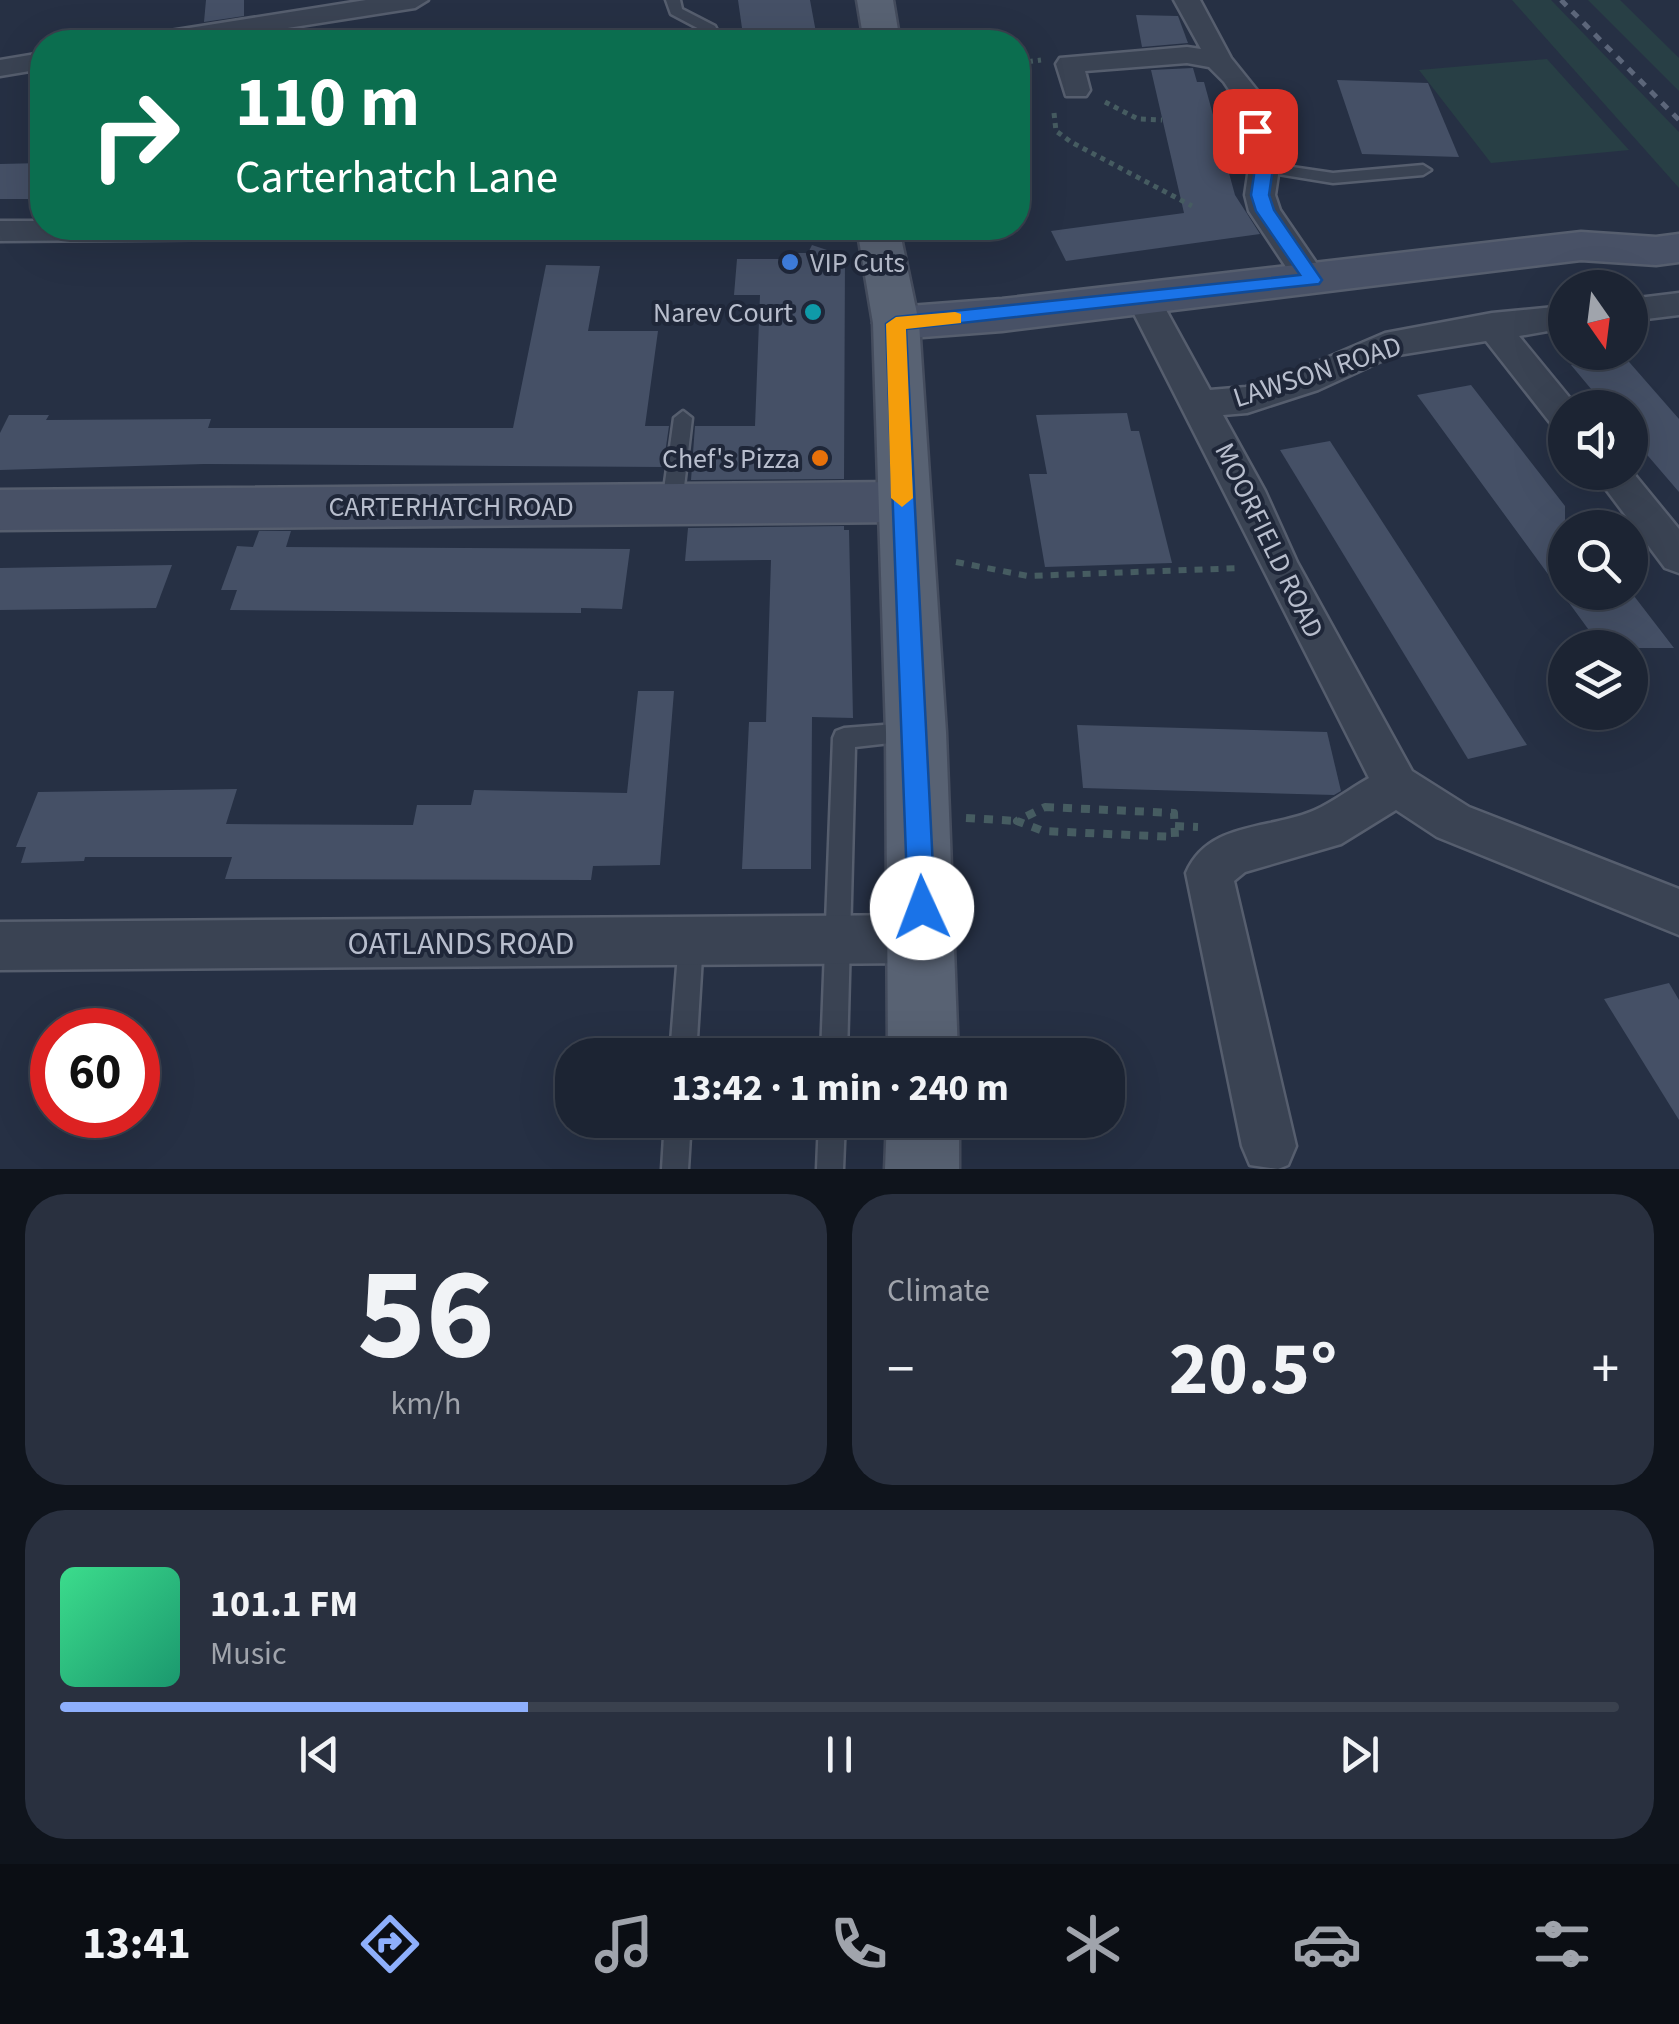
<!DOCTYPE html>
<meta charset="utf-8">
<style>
:root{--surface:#1c2433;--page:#29303f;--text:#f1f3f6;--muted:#a0a4ac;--line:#3a414e;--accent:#8eaffc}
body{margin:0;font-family:"Source Sans 3",sans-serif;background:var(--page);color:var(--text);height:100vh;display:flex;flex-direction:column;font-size:38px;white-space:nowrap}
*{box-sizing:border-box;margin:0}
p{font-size:32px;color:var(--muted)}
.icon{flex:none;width:55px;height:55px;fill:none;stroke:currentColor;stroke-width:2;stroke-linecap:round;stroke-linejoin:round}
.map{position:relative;height:1169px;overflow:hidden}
.sheet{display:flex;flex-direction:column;gap:25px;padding:25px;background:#0f141c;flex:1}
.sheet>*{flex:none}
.top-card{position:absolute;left:30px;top:30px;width:1000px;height:210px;border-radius:40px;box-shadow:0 10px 40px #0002,0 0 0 2px var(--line);background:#0b6e4f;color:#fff;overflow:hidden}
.needle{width:65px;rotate:166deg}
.tools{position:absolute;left:1548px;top:270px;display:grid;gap:20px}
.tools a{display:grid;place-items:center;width:100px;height:100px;border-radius:50%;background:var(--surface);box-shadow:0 10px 40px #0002,0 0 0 2px var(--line);font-size:50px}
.speed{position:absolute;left:30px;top:1008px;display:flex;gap:20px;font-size:50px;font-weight:700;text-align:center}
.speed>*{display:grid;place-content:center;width:130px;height:130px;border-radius:50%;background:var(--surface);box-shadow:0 10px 40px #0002,0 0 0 2px var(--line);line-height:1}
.speed .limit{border:15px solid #d22;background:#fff;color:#111}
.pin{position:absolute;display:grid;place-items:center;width:85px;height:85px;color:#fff;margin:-42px;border-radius:20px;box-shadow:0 5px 15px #0006}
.me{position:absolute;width:110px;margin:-55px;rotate:358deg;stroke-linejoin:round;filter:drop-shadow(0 0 8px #0008)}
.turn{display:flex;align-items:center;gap:35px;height:210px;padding:0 40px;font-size:45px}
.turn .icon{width:130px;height:130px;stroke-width:2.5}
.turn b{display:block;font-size:70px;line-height:85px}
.big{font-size:75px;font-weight:700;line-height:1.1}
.sheet .widget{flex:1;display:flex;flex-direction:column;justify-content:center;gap:15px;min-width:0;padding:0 35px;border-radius:40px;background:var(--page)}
.sheet .dial{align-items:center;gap:0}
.dial b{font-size:130px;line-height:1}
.song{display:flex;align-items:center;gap:30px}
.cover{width:120px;height:120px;border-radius:15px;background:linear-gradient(135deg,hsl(150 70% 55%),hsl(160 70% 35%))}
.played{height:10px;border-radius:5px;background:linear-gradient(90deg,var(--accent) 30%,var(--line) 30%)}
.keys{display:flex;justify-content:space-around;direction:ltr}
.heat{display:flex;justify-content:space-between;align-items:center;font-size:55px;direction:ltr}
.sheet .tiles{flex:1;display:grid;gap:25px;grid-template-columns:1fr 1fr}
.widget:last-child{grid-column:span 2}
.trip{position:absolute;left:555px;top:1038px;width:570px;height:100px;border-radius:40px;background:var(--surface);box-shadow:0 10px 40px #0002,0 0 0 2px var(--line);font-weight:700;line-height:100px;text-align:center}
.tabs{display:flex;height:160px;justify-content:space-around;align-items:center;background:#0b0e14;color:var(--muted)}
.tabs .icon{width:70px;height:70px}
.tabs .current{color:var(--accent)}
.tabs b{font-size:45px;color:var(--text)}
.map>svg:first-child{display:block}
</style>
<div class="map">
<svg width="1679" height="1169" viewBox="0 0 1679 1169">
<rect width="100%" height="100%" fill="#263044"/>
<g fill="#283f45">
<path d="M1512 0H1551L1679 132V188Z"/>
<path d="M1588 0H1620L1679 58V91Z"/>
<path d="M1547 59 1629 150 1491 163 1419 70Z"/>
</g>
<g fill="#455066">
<path d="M206 0H244V16L204 22Z"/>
<path d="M738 0H810L817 38 744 42Z"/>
<path d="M1136 15 1178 16 1188 43 1142 47Z"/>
<path d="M1193 68 1197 82H1204L1235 195 1260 234 1066 261 1051 231 1184 213 1151 70Z"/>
<path d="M1337 80 1428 83 1459 157 1362 154Z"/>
<path d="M42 163V199H0V164Z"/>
<path d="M812 245 845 256 844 479 691 480 695 426H755L760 295H734L737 259H786L785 253H808Z"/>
<path d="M546 265 600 266 588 331H658L645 426H669L663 467 204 464 0 470V433L9 415H49L46 420 211 419 208 428H513Z"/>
<path d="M1623 355 1679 419V492L1630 435V408H1607L1571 365Z"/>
<path d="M1471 385 1565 506V592H1631L1674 648H1602L1417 395Z"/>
<path d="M1127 413 1131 431H1139L1172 563 1045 567 1029 474H1047L1036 415Z"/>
<path d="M1330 441 1527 745 1468 759 1280 450Z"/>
<path d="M844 526V530H849L853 718 812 717 811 869H742L749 722H766L771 560 685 561 688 528Z"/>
<path d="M259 531H291L286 547 630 549 622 609 581 608V613L230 610 237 590H221L237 546 253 547Z"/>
<path d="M172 565 156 608 0 610V568Z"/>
<path d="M638 691H674L660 865 593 866 591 880 225 879 232 857H85L84 861 21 863 26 847H16L38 792 237 789 226 824 413 825 417 805H471L474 790 627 793Z"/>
<path d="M1077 725 1327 732 1341 791 1334 795 1083 788Z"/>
<path d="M1669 983 1679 1000V1120L1604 999Z"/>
</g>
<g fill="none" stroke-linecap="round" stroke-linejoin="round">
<g stroke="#565e6e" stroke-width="5">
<g id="lane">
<path d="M666 0H680L682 9 715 26 723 42H711L705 32 671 14Z"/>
<path d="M881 33 888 37 886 40 817 42 824 38Z"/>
<path d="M1264 163 1333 173 1423 165 1431 170 1423 175 1333 183 1259 171 1256 168Z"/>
<path d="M683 411 692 418 682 504 672 511 662 504 674 418Z"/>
<path d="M909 723 917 726 920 733 917 740 855 747 847 1055H821L833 738 836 731 844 728Z"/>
<path d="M691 929 700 933 703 941 696 1055H670L679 941 682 933Z"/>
<path d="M665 1120H691L688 1169H662Z"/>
<path d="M819 1120H845L843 1169H817Z"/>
</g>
</g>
<g stroke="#565e6e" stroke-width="5">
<g id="street">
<path d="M366 0H428L415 8 198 42H137L151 34Z"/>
<path d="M1174 0H1200L1231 58 1260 94 1279 168 1275 195 1280 210 1328 280 1324 288 1312 291 1300 288 1249 211 1245 195 1249 168 1232 94 1224 82 1209 67 1187 63 1085 71 1090 90 1086 96H1066L1056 64 1060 58 1187 47 1201 49Z"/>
<path d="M42 53V69L0 76V60Z"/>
<path d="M0 221H42V228H384L379 235 368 238 0 241Z"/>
<path d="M1142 285 1154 288 1210 390 1246 387 1294 372 1385 333 1492 313 1565 306V328L1519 336 1578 408H1565V429L1552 425 1486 341 1392 356 1318 390 1247 413 1223 415 1265 491 1297 562 1412 771 1469 807 1679 889V935L1437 837 1396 810 1341 844 1245 872 1234 881 1296 1146 1288 1165 1278 1169 1250 1165 1242 1146 1186 873C1208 821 1270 830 1315 810 1333 802 1351 788 1369 778L1125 296 1130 288Z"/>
<path d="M1679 293V315L1630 321V299Z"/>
<path d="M1630 469 1679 529V573L1665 568 1593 472H1630Z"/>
<path d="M923 915 940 922 947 939 940 956 923 963 0 970V922Z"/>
</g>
</g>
<g stroke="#565e6e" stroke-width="5">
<g id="secondary">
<path d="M1581 232 1656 237 1679 234V262L1656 265 1581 260 1002 331 896 339 880 334 873 323 880 312 896 307 1002 299Z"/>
<path d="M902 482 920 488 928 502 920 516 902 522 0 530V490Z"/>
</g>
</g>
<g stroke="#444c5d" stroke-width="5">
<g id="primary">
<path d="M857 0H893L900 42H864Z"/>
<path d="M857 228H899L919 323 946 732 958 1055H888L886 732 873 323Z"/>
<path d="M887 1120H959V1169H885Z"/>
</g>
</g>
<g stroke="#465c61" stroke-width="5" stroke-dasharray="5 5" stroke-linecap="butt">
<path d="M1018 63 1041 60"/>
<path d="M1105 102 1138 119 1162 120"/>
<path d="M1054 113 1056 131 1071 142 1192 206"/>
</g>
<path stroke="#465c61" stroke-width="6" stroke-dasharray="8 8" stroke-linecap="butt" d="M956 562 1028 576 1242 568"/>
<g stroke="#465c61" stroke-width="8" stroke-dasharray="9 9" stroke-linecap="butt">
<path d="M1045 807 1174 813 1175 837 1043 831 1017 821Z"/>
<path d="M966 818 1017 821"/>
<path d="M1175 826 1198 827"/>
</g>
<use href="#lane" fill="#3a4353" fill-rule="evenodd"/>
<use href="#street" fill="#3a4353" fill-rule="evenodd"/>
<use href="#secondary" fill="#485166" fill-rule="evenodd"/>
<use href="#primary" fill="#586273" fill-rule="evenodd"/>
<path stroke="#5c667a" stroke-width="5" stroke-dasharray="8 8" stroke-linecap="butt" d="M1561 0 1679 120"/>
</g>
<path fill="#1a73e8" stroke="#114b97" stroke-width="2.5" d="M1255 126 1263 131 1273 168 1269 195 1274 210 1322 280 1319 284 906 329 935 908 931 918 922 922 912 918 908 908 886 324 896 317 1300 275 1256 211 1251 195 1255 168 1247 131Z"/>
<path fill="#f59e0b" d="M955 312 961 314V323L906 329 913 498 902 507 891 498 886 324 896 317Z"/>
<circle fill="#3f7fe0" stroke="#1f2739" stroke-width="4" cx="790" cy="262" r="10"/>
<circle fill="#0f9aa8" stroke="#1f2739" stroke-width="4" cx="813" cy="312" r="10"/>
<circle fill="#e8710a" stroke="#1f2739" stroke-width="4" cx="820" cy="458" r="10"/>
<g text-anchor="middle" stroke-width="8" stroke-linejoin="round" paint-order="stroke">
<g font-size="28" fill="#b8becd" stroke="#1f2739" text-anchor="end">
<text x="810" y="272" text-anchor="start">VIP Cuts</text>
<text x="793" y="322">Narev Court</text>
<text x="800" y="468">Chef's Pizza</text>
</g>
<g font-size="28" fill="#b8becd" stroke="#1f2739">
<text transform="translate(1317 371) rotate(-18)" y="10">LAWSON ROAD</text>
<text x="451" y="516">CARTERHATCH ROAD</text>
<text transform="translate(1270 540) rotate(64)" y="10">MOORFIELD ROAD</text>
</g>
<g font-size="32" fill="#b8becd" stroke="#1f2739">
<text x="461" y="954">OATLANDS ROAD</text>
</g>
</g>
</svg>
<div class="tools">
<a><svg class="needle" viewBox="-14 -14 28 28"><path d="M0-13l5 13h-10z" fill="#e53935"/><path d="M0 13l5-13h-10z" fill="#a0a4ac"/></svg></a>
<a><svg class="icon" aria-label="sound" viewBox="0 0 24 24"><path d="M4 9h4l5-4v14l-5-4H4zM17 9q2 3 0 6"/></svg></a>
<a><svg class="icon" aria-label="search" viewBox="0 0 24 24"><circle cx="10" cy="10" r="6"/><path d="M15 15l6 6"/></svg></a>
<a><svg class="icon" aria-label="layers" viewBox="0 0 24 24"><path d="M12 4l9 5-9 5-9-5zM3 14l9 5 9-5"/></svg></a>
</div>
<div class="speed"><div class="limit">60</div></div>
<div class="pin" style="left:1255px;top:131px;background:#d93025"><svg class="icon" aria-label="arrive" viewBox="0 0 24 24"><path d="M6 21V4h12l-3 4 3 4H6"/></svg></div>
<svg class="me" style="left:922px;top:908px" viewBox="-20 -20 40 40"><circle r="19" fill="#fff"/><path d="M0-13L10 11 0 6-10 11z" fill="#1a73e8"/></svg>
<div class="trip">13:42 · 1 min · 240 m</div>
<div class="top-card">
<div class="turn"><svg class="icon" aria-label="right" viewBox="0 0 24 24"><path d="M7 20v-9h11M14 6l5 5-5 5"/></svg><div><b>110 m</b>Carterhatch Lane</div></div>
</div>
</div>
<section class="sheet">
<div class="tiles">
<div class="widget dial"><b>56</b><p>km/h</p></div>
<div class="widget"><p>Climate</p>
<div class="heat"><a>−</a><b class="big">20.5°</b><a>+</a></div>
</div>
<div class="widget">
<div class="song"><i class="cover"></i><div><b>101.1 FM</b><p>Music</p></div></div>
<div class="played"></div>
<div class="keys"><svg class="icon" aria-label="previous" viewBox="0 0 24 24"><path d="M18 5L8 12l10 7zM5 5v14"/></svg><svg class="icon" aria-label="pause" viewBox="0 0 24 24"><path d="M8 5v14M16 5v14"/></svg><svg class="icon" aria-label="next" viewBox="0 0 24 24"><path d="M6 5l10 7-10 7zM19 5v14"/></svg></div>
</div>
</div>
</section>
<nav class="tabs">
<b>13:41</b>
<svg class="icon current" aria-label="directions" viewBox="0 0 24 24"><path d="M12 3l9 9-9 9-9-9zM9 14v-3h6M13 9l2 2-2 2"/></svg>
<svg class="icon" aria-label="music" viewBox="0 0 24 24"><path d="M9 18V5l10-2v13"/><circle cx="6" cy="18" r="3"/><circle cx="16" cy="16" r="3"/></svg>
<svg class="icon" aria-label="phone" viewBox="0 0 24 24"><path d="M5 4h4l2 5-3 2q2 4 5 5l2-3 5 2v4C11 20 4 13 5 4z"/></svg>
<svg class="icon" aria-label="climate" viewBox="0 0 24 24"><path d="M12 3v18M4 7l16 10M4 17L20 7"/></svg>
<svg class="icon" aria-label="car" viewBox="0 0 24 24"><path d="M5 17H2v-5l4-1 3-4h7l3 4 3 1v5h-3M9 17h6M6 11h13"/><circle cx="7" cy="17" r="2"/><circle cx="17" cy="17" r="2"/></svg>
<svg class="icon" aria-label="filters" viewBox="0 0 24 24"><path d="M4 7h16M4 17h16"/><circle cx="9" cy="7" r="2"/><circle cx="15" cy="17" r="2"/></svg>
</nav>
